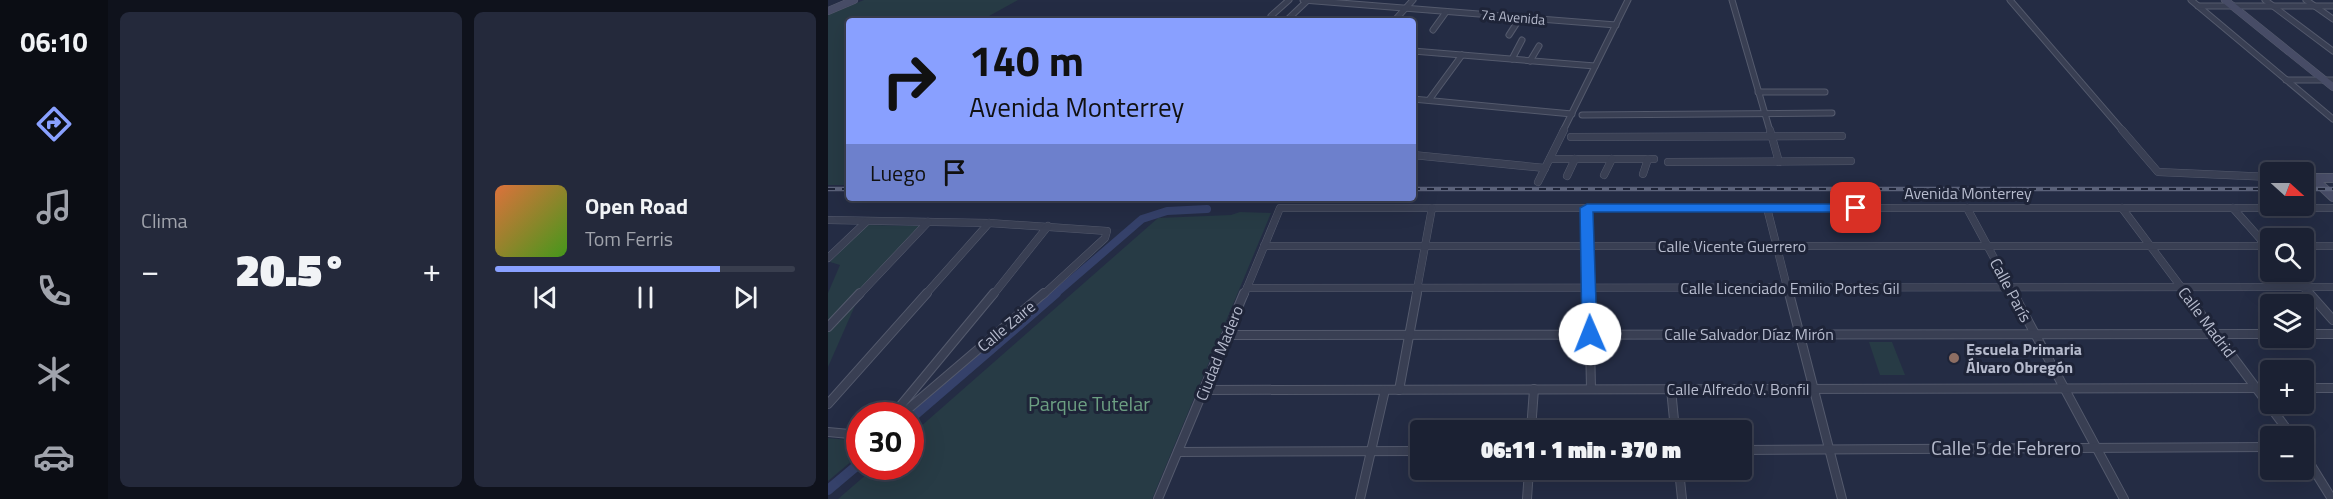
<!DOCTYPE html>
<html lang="es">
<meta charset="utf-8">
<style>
:root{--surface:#1b2133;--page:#24293b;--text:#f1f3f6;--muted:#a0a3ac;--line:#393e4e;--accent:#89a0ff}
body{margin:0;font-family:"Titillium Web",sans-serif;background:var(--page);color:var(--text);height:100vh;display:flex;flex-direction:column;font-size:22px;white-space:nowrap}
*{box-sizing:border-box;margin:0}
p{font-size:20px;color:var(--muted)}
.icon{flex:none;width:33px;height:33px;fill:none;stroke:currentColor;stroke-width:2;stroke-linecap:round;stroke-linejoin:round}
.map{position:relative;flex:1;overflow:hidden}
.drawer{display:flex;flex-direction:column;gap:12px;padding:12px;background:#0f121c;width:720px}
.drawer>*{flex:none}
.top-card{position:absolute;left:18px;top:18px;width:570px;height:183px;border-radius:6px;box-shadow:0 6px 24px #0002,0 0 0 2px var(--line);background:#89a0ff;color:#111;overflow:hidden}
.needle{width:39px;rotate:111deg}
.buttons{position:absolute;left:1432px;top:162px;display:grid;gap:12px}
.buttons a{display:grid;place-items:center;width:54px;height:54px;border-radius:6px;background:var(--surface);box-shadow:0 6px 24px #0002,0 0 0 2px var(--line);font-size:30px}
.speed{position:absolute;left:18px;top:402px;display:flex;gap:12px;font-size:30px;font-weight:700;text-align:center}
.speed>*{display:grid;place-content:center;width:78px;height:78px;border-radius:50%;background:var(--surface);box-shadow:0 6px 24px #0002,0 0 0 2px var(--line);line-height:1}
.speed .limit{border:9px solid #d22;background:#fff;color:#111}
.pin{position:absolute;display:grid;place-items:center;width:51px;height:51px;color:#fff;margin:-26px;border-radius:12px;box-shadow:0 3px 9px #0006}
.me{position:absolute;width:66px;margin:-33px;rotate:359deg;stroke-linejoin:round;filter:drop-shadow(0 0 4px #0008)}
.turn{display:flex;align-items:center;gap:21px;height:126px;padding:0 24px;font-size:27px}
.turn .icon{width:78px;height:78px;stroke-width:2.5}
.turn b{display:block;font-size:42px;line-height:51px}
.then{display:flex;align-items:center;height:57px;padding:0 24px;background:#0003;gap:12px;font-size:22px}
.big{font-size:45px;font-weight:800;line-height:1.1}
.drawer .card{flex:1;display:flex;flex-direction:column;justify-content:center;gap:9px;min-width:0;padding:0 21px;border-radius:9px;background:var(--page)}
.song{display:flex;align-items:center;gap:18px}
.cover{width:72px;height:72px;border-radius:9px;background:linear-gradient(135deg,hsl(20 70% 55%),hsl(100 70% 35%))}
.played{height:6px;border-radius:3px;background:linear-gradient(90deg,var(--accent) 75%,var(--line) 75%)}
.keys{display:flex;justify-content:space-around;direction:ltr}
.heat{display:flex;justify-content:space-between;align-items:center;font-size:33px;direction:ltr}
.drawer .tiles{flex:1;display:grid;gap:12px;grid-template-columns:repeat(2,1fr)}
.trip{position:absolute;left:582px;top:420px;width:342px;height:60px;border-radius:6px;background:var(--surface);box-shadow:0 6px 24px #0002,0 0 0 2px var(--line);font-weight:800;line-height:60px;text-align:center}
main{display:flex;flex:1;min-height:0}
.tab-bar{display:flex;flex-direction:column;width:108px;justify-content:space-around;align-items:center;background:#0b0d14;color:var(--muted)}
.tab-bar .icon{width:42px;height:42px}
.tab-bar .current{color:var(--accent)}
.tab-bar b{font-size:27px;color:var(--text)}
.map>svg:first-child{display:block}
</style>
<main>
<nav class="tab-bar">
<b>06:10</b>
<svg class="icon current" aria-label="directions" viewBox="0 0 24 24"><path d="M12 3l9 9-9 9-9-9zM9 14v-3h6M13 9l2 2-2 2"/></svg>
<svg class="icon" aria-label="music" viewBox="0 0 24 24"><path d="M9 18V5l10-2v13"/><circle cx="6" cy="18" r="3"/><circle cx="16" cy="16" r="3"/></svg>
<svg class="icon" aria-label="phone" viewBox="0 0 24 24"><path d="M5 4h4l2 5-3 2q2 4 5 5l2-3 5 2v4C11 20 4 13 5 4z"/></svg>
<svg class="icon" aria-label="climate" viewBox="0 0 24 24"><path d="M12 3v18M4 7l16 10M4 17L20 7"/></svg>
<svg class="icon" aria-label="car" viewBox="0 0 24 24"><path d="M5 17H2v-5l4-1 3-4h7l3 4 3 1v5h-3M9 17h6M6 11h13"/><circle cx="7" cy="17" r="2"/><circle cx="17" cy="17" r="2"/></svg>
</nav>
<section class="drawer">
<div class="tiles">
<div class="card"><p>Clima</p>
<div class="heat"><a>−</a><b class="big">20.5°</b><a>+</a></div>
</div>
<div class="card">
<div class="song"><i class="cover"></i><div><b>Open Road</b><p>Tom Ferris</p></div></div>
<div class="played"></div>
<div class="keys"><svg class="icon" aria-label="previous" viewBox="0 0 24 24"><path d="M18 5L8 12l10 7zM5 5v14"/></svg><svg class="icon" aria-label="pause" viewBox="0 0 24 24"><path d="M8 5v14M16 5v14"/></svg><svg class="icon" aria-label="next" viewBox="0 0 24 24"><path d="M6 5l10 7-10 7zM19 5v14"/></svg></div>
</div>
</div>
</section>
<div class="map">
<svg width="1505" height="499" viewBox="0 0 1505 499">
<rect width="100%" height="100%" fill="#242c44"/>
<g fill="#273b45">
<path d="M36 0H190L152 21H21V185H0V15Z"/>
<path d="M412 212 443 213 324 499H10L47 467 82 466 83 435 330 218 403 215Z"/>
<path d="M39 225 92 226 0 323V293L12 265 2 262Z"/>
<path d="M29 301 0 367V331Z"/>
<path d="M1041 342H1064L1077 375H1052Z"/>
<path d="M0 438 31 441 32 454 0 481Z"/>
</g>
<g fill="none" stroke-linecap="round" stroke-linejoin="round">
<path stroke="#35416a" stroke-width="8" d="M226 295 314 219 339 211 379 209"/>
<g stroke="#35416a" stroke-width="10">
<path d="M82 419 228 293"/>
<path d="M0 490 32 463"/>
</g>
<g stroke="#545a6d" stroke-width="7">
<g id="street-far2">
<path d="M475 0 788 25"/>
<path d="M904 0 942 131"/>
<path d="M1182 0 1295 131"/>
<path d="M1363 0 1505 119"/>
<path d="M1437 0 1505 51"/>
<path d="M1478 0 1505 19"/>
<path d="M1370 6H1505"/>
<path d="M443 16 461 0"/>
<path d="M461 18 480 0"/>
<path d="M566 21 585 0"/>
<path d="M605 30 618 12"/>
<path d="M681 35 692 18"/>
<path d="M585 51 767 66"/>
<path d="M684 59 694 40"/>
<path d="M702 61 711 46"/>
<path d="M1458 80H1505"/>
<path d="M930 92H997"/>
<path d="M585 99 744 114"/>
<path d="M601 100 634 55"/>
<path d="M754 115 1004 113"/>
<path d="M735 131 800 0"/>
</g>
</g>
<g stroke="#545a6d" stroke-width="8">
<g id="street-far1">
<path d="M942 130 951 162"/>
<path d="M1294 130 1330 172 1443 177"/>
<path d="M743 137 1014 136"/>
<path d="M585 155 717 168"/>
<path d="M722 159H826"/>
<path d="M840 162 1023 161"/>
<path d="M815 174 820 159"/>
<path d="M776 175 784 159"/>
<path d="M739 176 747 159"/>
<path d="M710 182 736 130"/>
<path d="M759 208 761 295"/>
<path d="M939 208 961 295"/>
<path d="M1139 208 1186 295"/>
<path d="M1294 208 1359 295"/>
<path d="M1405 208 1443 251"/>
<path d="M0 220 161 223 279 231 277 238 215 295"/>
<path d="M436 246H1443"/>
<path d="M1476 246H1505"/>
<path d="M0 258 38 222"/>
<path d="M1462 272 1482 295"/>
<path d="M419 288 1505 287"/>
<path d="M31 295 100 222"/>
<path d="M97 295 161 223"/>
<path d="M165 295 220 226"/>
<path d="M416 295 452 208H1505"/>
<path d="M588 295 604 208"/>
</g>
</g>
<g stroke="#545a6d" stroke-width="10">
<g id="street">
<path d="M761 293 763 389"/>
<path d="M961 293 1014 499"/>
<path d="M1185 293 1296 499"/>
<path d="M1357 293 1464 436"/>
<path d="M1481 293 1505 320"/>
<path d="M0 327 32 293"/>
<path d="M1476 334H1505"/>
<path d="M398 335 1443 334"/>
<path d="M1476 388H1505"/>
<path d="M843 389 847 430"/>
<path d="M376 390 1443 388"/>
<path d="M571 390 589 293"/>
<path d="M0 404 99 293"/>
<path d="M64 416 166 293"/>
<path d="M72 416 216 293"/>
<path d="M703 430 706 389"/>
<path d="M0 432 32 435"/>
<path d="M914 450 1443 447"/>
<path d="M350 452 592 451"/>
<path d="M1476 454 1504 499"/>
<path d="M851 470 854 499"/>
<path d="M330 499 416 293"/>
<path d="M532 499 557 390"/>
<path d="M699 499 701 470"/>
</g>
</g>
<g stroke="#545a6d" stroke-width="8">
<g id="secondary-far1">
<path d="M1397 0 1505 87"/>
<path d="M0 11 26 0"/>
</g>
</g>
<g stroke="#545a6d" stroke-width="10">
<g id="secondary">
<path d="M1485 178 1505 197"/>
<path d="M1485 178H1505"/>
</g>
</g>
<use href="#street-far2" stroke="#393f53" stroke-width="5"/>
<use href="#street-far1" stroke="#393f53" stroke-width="7"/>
<use href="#street" stroke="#393f53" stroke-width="8"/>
<use href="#secondary-far1" stroke="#474c66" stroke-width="7"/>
<use href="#secondary" stroke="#474c66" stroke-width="8"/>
<g stroke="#5b627a" stroke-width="4.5">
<g id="rail">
<path d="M0 189H21"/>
<path d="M585 189H1443"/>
<path d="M1476 189H1505"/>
</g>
</g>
<use href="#rail" stroke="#1e2438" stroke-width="2" stroke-dasharray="7" stroke-linecap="butt"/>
</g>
<path fill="#1a73e8" stroke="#114b97" stroke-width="1.5" d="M759 204H1028L1034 208 1028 212H765L769 334 767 339H756L754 334 752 208Z"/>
<circle fill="#8d6e63" stroke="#1e2438" stroke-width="2" cx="1126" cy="358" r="6"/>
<g text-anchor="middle" stroke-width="6" stroke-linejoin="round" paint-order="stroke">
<g font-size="14" fill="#b6bbcd" stroke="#1e2438">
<text transform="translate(685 17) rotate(5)" y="5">7a Avenida</text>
</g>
<g font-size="16" fill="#b6bbcd" stroke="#1e2438">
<text x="1140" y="199">Avenida Monterrey</text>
<text x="904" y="252">Calle Vicente Guerrero</text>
<text x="962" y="294">Calle Licenciado Emilio Portes Gil</text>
<text transform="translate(1183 290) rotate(62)" y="6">Calle París</text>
<text transform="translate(1379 322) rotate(53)" y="6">Calle Madrid</text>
<text transform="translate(178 326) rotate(-40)" y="6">Calle Zaire</text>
<text x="921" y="340">Calle Salvador Díaz Mirón</text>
<text transform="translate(391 353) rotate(-68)" y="6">Ciudad Madero</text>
<text x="910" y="395">Calle Alfredo V. Bonfil</text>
</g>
<g font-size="16" font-weight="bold" fill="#b6bbcd" stroke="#1e2438" text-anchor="start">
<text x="1138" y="355">Escuela Primaria<tspan x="1138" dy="18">Álvaro Obregón</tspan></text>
</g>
<g font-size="20" fill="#6c9f82" stroke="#1e2438">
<text x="261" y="411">Parque Tutelar</text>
</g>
<g font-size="20" fill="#b6bbcd" stroke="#1e2438">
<text x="1178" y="455">Calle 5 de Febrero</text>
</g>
</g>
</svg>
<div class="buttons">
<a><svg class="needle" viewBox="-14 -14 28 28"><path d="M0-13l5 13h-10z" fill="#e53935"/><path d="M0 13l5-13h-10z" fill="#a0a3ac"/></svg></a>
<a><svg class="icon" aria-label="search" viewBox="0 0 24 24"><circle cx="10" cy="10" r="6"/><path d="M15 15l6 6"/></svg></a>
<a><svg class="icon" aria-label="layers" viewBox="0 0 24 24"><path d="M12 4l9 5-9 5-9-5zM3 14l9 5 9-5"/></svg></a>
<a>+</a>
<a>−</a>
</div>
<div class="speed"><div class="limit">30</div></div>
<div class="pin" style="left:1028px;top:208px;background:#d93025"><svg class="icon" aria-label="arrive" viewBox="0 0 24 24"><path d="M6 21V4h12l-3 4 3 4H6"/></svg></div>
<svg class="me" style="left:762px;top:334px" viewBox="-20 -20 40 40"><circle r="19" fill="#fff"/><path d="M0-13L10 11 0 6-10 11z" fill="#1a73e8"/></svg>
<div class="trip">06:11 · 1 min · 370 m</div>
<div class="top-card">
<div class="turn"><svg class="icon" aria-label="right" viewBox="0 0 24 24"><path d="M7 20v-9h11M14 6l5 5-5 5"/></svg><div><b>140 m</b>Avenida Monterrey</div></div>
<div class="then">Luego<svg class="icon" aria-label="arrive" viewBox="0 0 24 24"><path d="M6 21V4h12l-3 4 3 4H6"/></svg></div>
</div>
</div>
</main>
